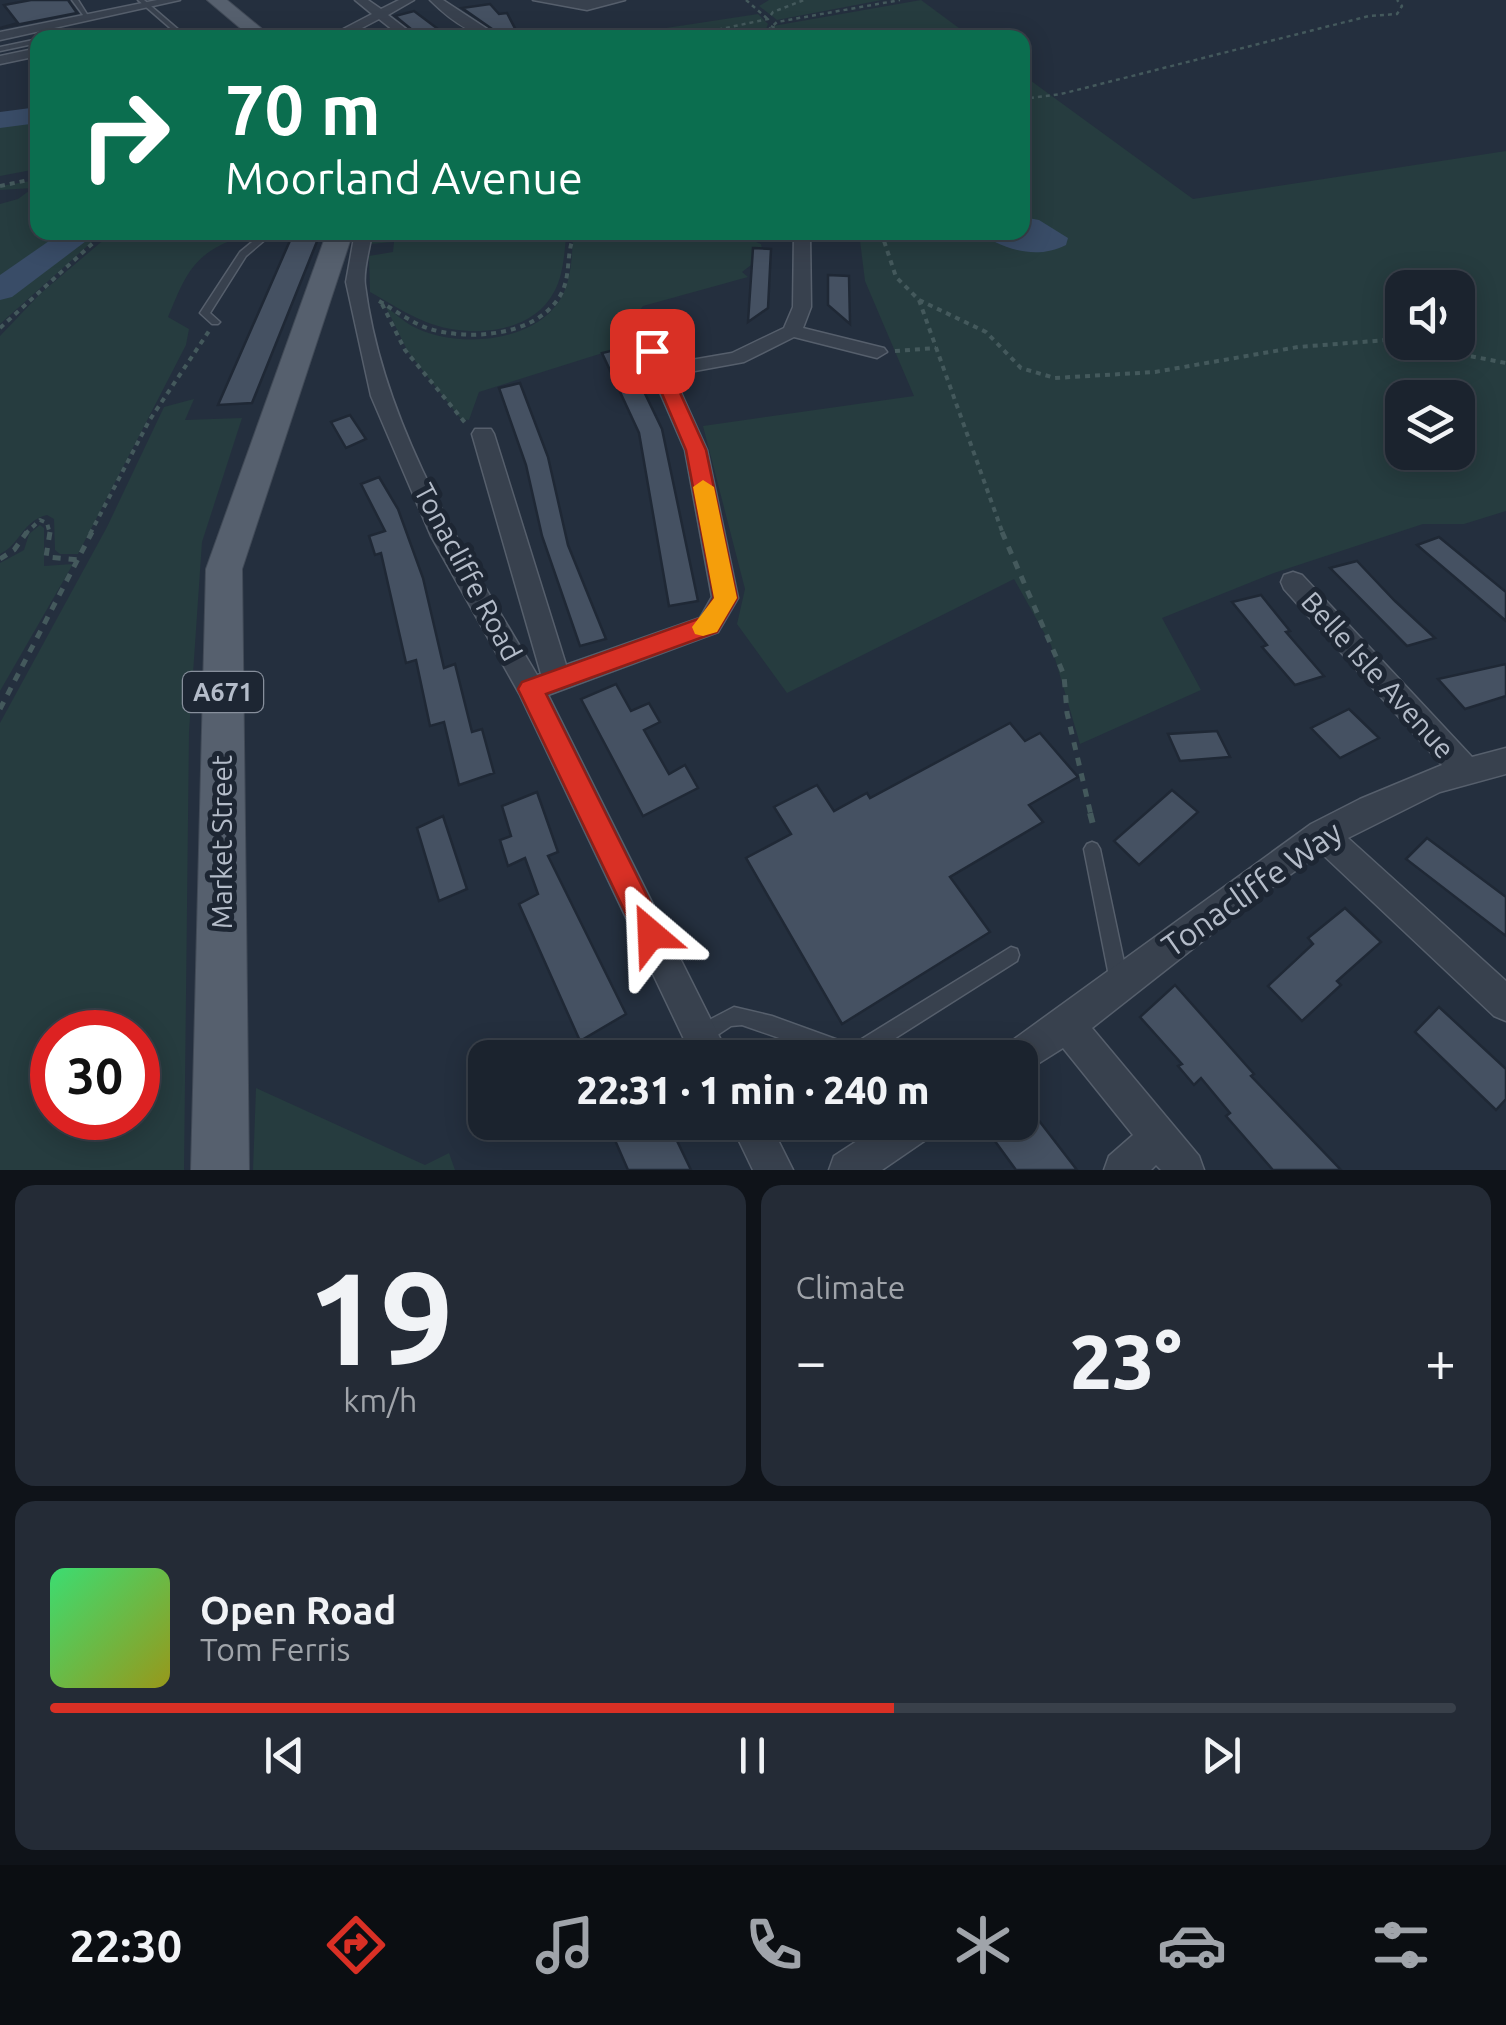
<!DOCTYPE html>
<meta charset="utf-8">
<style>
:root{--surface:#1b232e;--page:#242b36;--text:#f1f3f6;--muted:#a0a4aa;--line:#39404a;--accent:#d93025}
body{margin:0;font-family:Ubuntu,sans-serif;background:var(--page);color:var(--text);height:100vh;display:flex;flex-direction:column;font-size:38px;white-space:nowrap}
*{box-sizing:border-box;margin:0}
p{font-size:32px;color:var(--muted)}
.icon{flex:none;width:55px;height:55px;fill:none;stroke:currentColor;stroke-width:2;stroke-linecap:round;stroke-linejoin:round}
.map{position:relative;height:1170px;overflow:hidden}
.panel{display:flex;flex-direction:column;gap:15px;padding:15px;background:#0f1319;flex:1}
.panel>*{flex:none}
.guide{position:absolute;left:30px;top:30px;width:1000px;height:210px;border-radius:20px;box-shadow:0 5px 25px #0003,0 0 0 2px var(--line);background:#0b6e4f;color:#fff;overflow:hidden}
.controls{position:absolute;left:1385px;top:270px;display:grid;gap:20px}
.controls a{display:grid;place-items:center;width:90px;height:90px;border-radius:20px;background:var(--surface);box-shadow:0 5px 25px #0003,0 0 0 2px var(--line);font-size:50px}
.speed{position:absolute;left:30px;top:1010px;display:flex;gap:20px;font-size:50px;font-weight:700;text-align:center}
.speed>*{display:grid;place-content:center;width:130px;height:130px;border-radius:50%;background:var(--surface);box-shadow:0 5px 25px #0003,0 0 0 2px var(--line);line-height:1}
.speed .limit{border:15px solid #d22;background:#fff;color:#111}
.pin{position:absolute;display:grid;place-items:center;width:85px;height:85px;color:#fff;margin:-42px;border-radius:20px;box-shadow:0 5px 15px #0006}
.me{position:absolute;width:110px;margin:-55px;rotate:334deg;stroke-linejoin:round;filter:drop-shadow(0 0 8px #0008)}
.turn{display:flex;align-items:center;gap:35px;height:210px;padding:0 30px;font-size:45px}
.turn .icon{width:130px;height:130px;stroke-width:2.5}
.turn b{display:block;font-size:70px;line-height:85px}
.big{font-size:75px;font-weight:800;line-height:1.1}
.panel .widget{flex:1;display:flex;flex-direction:column;justify-content:center;gap:15px;min-width:0;padding:0 35px;border-radius:20px;background:var(--page)}
.panel .dial{align-items:center;gap:0}
.dial b{font-size:130px;line-height:1}
.song{display:flex;align-items:center;gap:30px}
.cover{width:120px;height:120px;border-radius:15px;background:linear-gradient(135deg,hsl(140 70% 55%),hsl(60 70% 35%))}
.played{height:10px;border-radius:5px;background:linear-gradient(90deg,var(--accent) 60%,var(--line) 60%)}
.keys{display:flex;justify-content:space-around;direction:ltr}
.heat{display:flex;justify-content:space-between;align-items:center;font-size:55px;direction:ltr}
.panel .tiles{flex:1;display:grid;gap:15px;grid-template-columns:1fr 1fr}
.widget:last-child{grid-column:span 2}
.trip{position:absolute;left:468px;top:1040px;width:570px;height:100px;border-radius:20px;background:var(--surface);box-shadow:0 5px 25px #0003,0 0 0 2px var(--line);font-weight:800;line-height:100px;text-align:center}
.tabs{display:flex;height:160px;justify-content:space-around;align-items:center;background:#0b0e12;color:var(--muted)}
.tabs .icon{width:70px;height:70px}
.tabs .selected{color:var(--accent)}
.tabs b{font-size:45px;color:var(--text)}
.map>svg:first-child{display:block}
</style>
<div class="map">
<svg width="1506" height="1170" viewBox="0 0 1506 1170">
<rect width="100%" height="100%" fill="#242f3e"/>
<g fill="#263c3f" fill-rule="evenodd">
<path d="M769 0H882L777 20 759 6Z"/>
<path d="M921 0 971 37H772L773 26Z"/>
<path d="M758 14 768 24 763 37H607Z"/>
<path d="M1023 75 1193 199 1506 151V511L1464 524H1423L1274 573 1162 618 1201 690 1080 744 1051 645 1014 579 787 693 737 624 745 589 703 426 914 396 865 281 859 233 1022 232ZM1402 288H1458V342H1402ZM1402 398H1458V452H1402Z"/>
<path d="M17 119 37 121V169L0 176V123Z"/>
<path d="M37 180 38 232 76 233 0 285V204L18 199 33 188 0 190V186Z"/>
<path d="M88 232 102 233 0 324V295Z"/>
<path d="M113 232 257 233C245 239 230 239 219 246 188 262 181 287 168 317L189 329 186 345 78 554H60L55 550 54 519 47 515C22 521 21 544 0 554V336L41 293Z"/>
<path d="M373 233V232L571 233 566 238C564 256 563 276 554 292 531 336 466 338 426 322 406 314 388 302 370 292L369 256 393 252 394 242 370 244Z"/>
<path d="M579 233H733L761 244 765 262H755L742 272 748 277 643 306 609 351 479 392 469 420 461 419 408 352 386 307C395 313 403 321 412 326 454 349 535 344 561 298 571 281 572 257 573 237Z"/>
<path d="M194 399 185 420 242 418 202 542 189 732 184 1170H0V723L107 527 164 407ZM52 1032H138V1118H52Z"/>
<path d="M40 525 44 528V566L73 564 0 691V563L24 550 29 534Z"/>
<path d="M256 1088 425 1165 449 1153 455 1170H253Z"/>
</g>
<path fill="#394c67" d="M1023 217 1039 220 1068 238 1066 245C1043 257 1017 253 995 242L993 233 1022 232Z"/>
<g fill="none" stroke-linecap="round" stroke-linejoin="round">
<g fill="#394c67" fill-rule="evenodd">
<path d="M38 107V123L0 128V112Z"/>
<path d="M62 232H98L12 297 0 300V275Z"/>
</g>
</g>
<g fill="#455162" stroke="#1f2835" stroke-width="2.5">
<path d="M31 0H68L77 13 0 28 18 23 4 5Z"/>
<path d="M490 4 499 14 507 13 520 38H505L462 8Z"/>
<path d="M414 11 450 38H422L395 16Z"/>
<path d="M320 234 252 403 218 405 292 236Z"/>
<path d="M753 248 771 249 768 308 748 322Z"/>
<path d="M828 275 849 276 850 324 828 305Z"/>
<path d="M623 348 662 429 698 601 669 606 639 433 602 353Z"/>
<path d="M520 383 548 457 568 545 606 639 580 646 542 536 526 465 499 388Z"/>
<path d="M350 415 366 439 346 448 331 422Z"/>
<path d="M379 477 398 509 423 578 444 668 455 664 472 732 482 729 494 773 459 785 444 722 430 726 416 660 406 663 381 553 375 555 369 536 385 531 361 484Z"/>
<path d="M1439 537 1506 592V621L1417 545Z"/>
<path d="M1357 561 1395 601 1435 638 1407 646 1330 568Z"/>
<path d="M1261 595 1290 631 1286 632 1324 676 1295 685 1262 647 1267 645 1232 602Z"/>
<path d="M1506 664V696L1465 709 1438 679Z"/>
<path d="M616 684 631 711 649 703 660 722 644 730 669 774 685 765 698 788 643 816 581 699Z"/>
<path d="M1349 709 1379 738 1340 758 1311 728Z"/>
<path d="M1010 723 1025 741 1040 733 1078 777 1029 805 1043 822 950 877 990 932 842 1024 746 858 791 834 774 807 817 785 834 811 867 793 870 798Z"/>
<path d="M1217 731 1230 757 1180 761 1168 734Z"/>
<path d="M1172 790 1198 812 1139 865 1114 841Z"/>
<path d="M537 792 558 852 548 856 626 1014 580 1041 519 904 538 894 525 858 508 866 500 840 511 836 502 806Z"/>
<path d="M443 816 467 889 439 901 417 828Z"/>
<path d="M1427 838 1506 897V936L1406 859Z"/>
<path d="M1345 908 1381 942 1337 981 1341 985 1302 1021 1268 986 1313 944 1308 938Z"/>
<path d="M1175 985 1254 1074 1251 1076 1341 1170H1273L1226 1116 1230 1113 1201 1078 1194 1085 1178 1066 1182 1064 1140 1017Z"/>
<path d="M1439 1007 1506 1069V1099L1496 1110 1415 1032Z"/>
<path d="M1020 1096 1077 1170H1016L981 1122H1020Z"/>
<path d="M607 1122H668L691 1170H628Z"/>
</g>
<g fill="none" stroke-linecap="round" stroke-linejoin="round">
<g stroke="#565f6c" stroke-width="3">
<g id="lane">
<path d="M72 0H78L90 19H86Z"/>
<path d="M138 0H144L180 31V33H176Z"/>
<path d="M62 33 64 36 49 38 50 37Z"/>
<path d="M38 39V43L0 51V47Z"/>
<path d="M264 232H274L246 256 210 313 220 322 218 324H212L200 313 240 252Z"/>
<path d="M1092 842 1097 844 1100 849 1128 981 1125 987 1119 990 1113 987 1110 981 1084 849 1087 844Z"/>
<path d="M1011 947 1017 949 1019 955 1017 961 864 1058H837L742 1025 731 1026 701 1046 695 1043 692 1037 695 1031 711 1019 734 1007 772 1016 852 1045Z"/>
</g>
</g>
<g stroke="#565f6c" stroke-width="3">
<g id="street">
<path d="M157 0H180L0 40V32Z"/>
<path d="M355 0H368L381 9 399 0H414L388 15 418 38H403L379 19 343 38H326L372 14Z"/>
<path d="M430 0H443L501 38C473 38 449 19 430 0Z"/>
<path d="M533 0H625L587 10Z"/>
<path d="M38 48V56L0 64V56Z"/>
<path d="M355 232H372C370 249 363 269 365 285 383 427 466 555 537 675L541 674 472 434 475 429H491L494 434 566 665 700 618 712 597 685 450 642 351 645 347H659L668 364 732 353 784 328 793 307 794 232H810L811 307 803 328 884 348 887 352 877 358 794 337 744 362 673 375 707 450 738 598 718 632 548 695 730 1058H693L520 695 431 536 371 396 346 282Z"/>
<path d="M1293 572 1302 575 1472 757 1506 748V774L1440 792 1348 838 1506 981V1021L1494 1016 1321 853 1261 895 1092 1028 1199 1156 1204 1170H1161L1156 1165 1151 1170H1104L1109 1156 1133 1135 1063 1048 1020 1075V1058H1001L1006 1045 1311 824 1360 799 1442 765 1284 589 1281 582 1284 575Z"/>
<path d="M730 1122H769L793 1170H753Z"/>
<path d="M886 1122H938L933 1135 882 1170H829L834 1156Z"/>
</g>
</g>
<g stroke="#414a57" stroke-width="2">
<g id="primary">
<path d="M207 0H227L273 38H252Z"/>
<path d="M327 232H353L242 569 249 1170H191L206 569Z"/>
</g>
</g>
<g stroke="#44595c" stroke-width="2.5" stroke-dasharray="4 4" stroke-linecap="butt">
<path d="M746 0 770 21"/>
<path d="M771 26 794 38"/>
<path d="M679 38 768 19 773 12 804 0"/>
<path d="M767 38V31L777 22 900 0"/>
<path d="M1022 99 1061 94 1369 16 1397 14 1402 6 1397 0"/>
</g>
<g stroke="#44595c" stroke-width="4" stroke-dasharray="5 5" stroke-linecap="butt">
<path d="M0 186 38 178"/>
<path d="M881 232 896 277 919 300 1003 534"/>
<path d="M919 300 986 332 1021 368 1055 378 1155 372 1298 347 1387 340 1506 363"/>
<path d="M379 301C395 310 410 322 427 328 467 341 532 337 558 299 573 278 564 253 576 232"/>
<path d="M382 304 405 350 467 425"/>
<path d="M0 328 105 232"/>
<path d="M895 351 936 348"/>
<path d="M25 534 40 520 47 523 50 534"/>
<path d="M90 534 149 421 209 331"/>
</g>
<g stroke="#44595c" stroke-width="5" stroke-dasharray="8 8" stroke-linecap="butt">
<path d="M50 532 46 557 79 560"/>
<path d="M1002 532 1064 675 1067 713 1091 815"/>
<path d="M0 559 14 550 27 532"/>
<path d="M0 709 92 532"/>
</g>
<path stroke="#44595c" stroke-width="6" stroke-dasharray="10 10" stroke-linecap="butt" d="M1090 813 1095 832"/>
<use href="#lane" fill="#38414e" fill-rule="evenodd"/>
<use href="#street" fill="#38414e" fill-rule="evenodd"/>
<use href="#primary" fill="#56606e" fill-rule="evenodd"/>
</g>
<path fill="#d93025" stroke="#8d1f18" stroke-width="2.5" d="M652 346 661 351 706 450 737 598 717 632 546 694 666 934 662 945 651 950 641 945 518 689 522 682 701 618 714 598 686 450 644 351Z"/>
<path fill="#f59e0b" d="M703 480 714 487 737 598 717 632 703 636 695 634 692 627 714 598 693 487Z"/>
<g text-anchor="middle" stroke-width="10" stroke-linejoin="round" paint-order="stroke">
<rect fill="#1d2633" stroke="#878f9c" stroke-width="2.5" x="183" y="672" width="80" height="40" rx="8"/>
<g font-size="25" font-weight="bold" fill="#b4bcc9">
<text x="223" y="701">A671</text>
</g>
<g font-size="28" fill="#b4bcc9" stroke="#1d2633">
<text transform="translate(468 572) rotate(62)" y="10">Tonacliffe Road</text>
<text transform="translate(1378 675) rotate(48)" y="10">Belle Isle Avenue</text>
<text transform="translate(222 842) rotate(-90)" y="10">Market Street</text>
</g>
<g font-size="32" fill="#b4bcc9" stroke="#1d2633">
<text transform="translate(1252 889) rotate(-35)" y="11">Tonacliffe Way</text>
</g>
</g>
</svg>
<div class="controls">
<a><svg class="icon" aria-label="sound" viewBox="0 0 24 24"><path d="M4 9h4l5-4v14l-5-4H4zM17 9q2 3 0 6"/></svg></a>
<a><svg class="icon" aria-label="layers" viewBox="0 0 24 24"><path d="M12 4l9 5-9 5-9-5zM3 14l9 5 9-5"/></svg></a>
</div>
<div class="speed"><div class="limit">30</div></div>
<div class="pin" style="left:652px;top:351px;background:#d93025"><svg class="icon" aria-label="arrive" viewBox="0 0 24 24"><path d="M6 21V4h12l-3 4 3 4H6"/></svg></div>
<svg class="me" style="left:651px;top:934px" viewBox="-20 -20 40 40"><path d="M0-17L14 15 0 8-14 15z" fill="#d93025" stroke="#fff" stroke-width="4"/></svg>
<div class="trip">22:31 · 1 min · 240 m</div>
<div class="guide">
<div class="turn"><svg class="icon" aria-label="right" viewBox="0 0 24 24"><path d="M7 20v-9h11M14 6l5 5-5 5"/></svg><div><b>70 m</b>Moorland Avenue</div></div>
</div>
</div>
<section class="panel">
<div class="tiles">
<div class="widget dial"><b>19</b><p>km/h</p></div>
<div class="widget"><p>Climate</p>
<div class="heat"><a>−</a><b class="big">23°</b><a>+</a></div>
</div>
<div class="widget">
<div class="song"><i class="cover"></i><div><b>Open Road</b><p>Tom Ferris</p></div></div>
<div class="played"></div>
<div class="keys"><svg class="icon" aria-label="previous" viewBox="0 0 24 24"><path d="M18 5L8 12l10 7zM5 5v14"/></svg><svg class="icon" aria-label="pause" viewBox="0 0 24 24"><path d="M8 5v14M16 5v14"/></svg><svg class="icon" aria-label="next" viewBox="0 0 24 24"><path d="M6 5l10 7-10 7zM19 5v14"/></svg></div>
</div>
</div>
</section>
<nav class="tabs">
<b>22:30</b>
<svg class="icon selected" aria-label="directions" viewBox="0 0 24 24"><path d="M12 3l9 9-9 9-9-9zM9 14v-3h6M13 9l2 2-2 2"/></svg>
<svg class="icon" aria-label="music" viewBox="0 0 24 24"><path d="M9 18V5l10-2v13"/><circle cx="6" cy="18" r="3"/><circle cx="16" cy="16" r="3"/></svg>
<svg class="icon" aria-label="phone" viewBox="0 0 24 24"><path d="M5 4h4l2 5-3 2q2 4 5 5l2-3 5 2v4C11 20 4 13 5 4z"/></svg>
<svg class="icon" aria-label="climate" viewBox="0 0 24 24"><path d="M12 3v18M4 7l16 10M4 17L20 7"/></svg>
<svg class="icon" aria-label="car" viewBox="0 0 24 24"><path d="M5 17H2v-5l4-1 3-4h7l3 4 3 1v5h-3M9 17h6M6 11h13"/><circle cx="7" cy="17" r="2"/><circle cx="17" cy="17" r="2"/></svg>
<svg class="icon" aria-label="filters" viewBox="0 0 24 24"><path d="M4 7h16M4 17h16"/><circle cx="9" cy="7" r="2"/><circle cx="15" cy="17" r="2"/></svg>
</nav>
